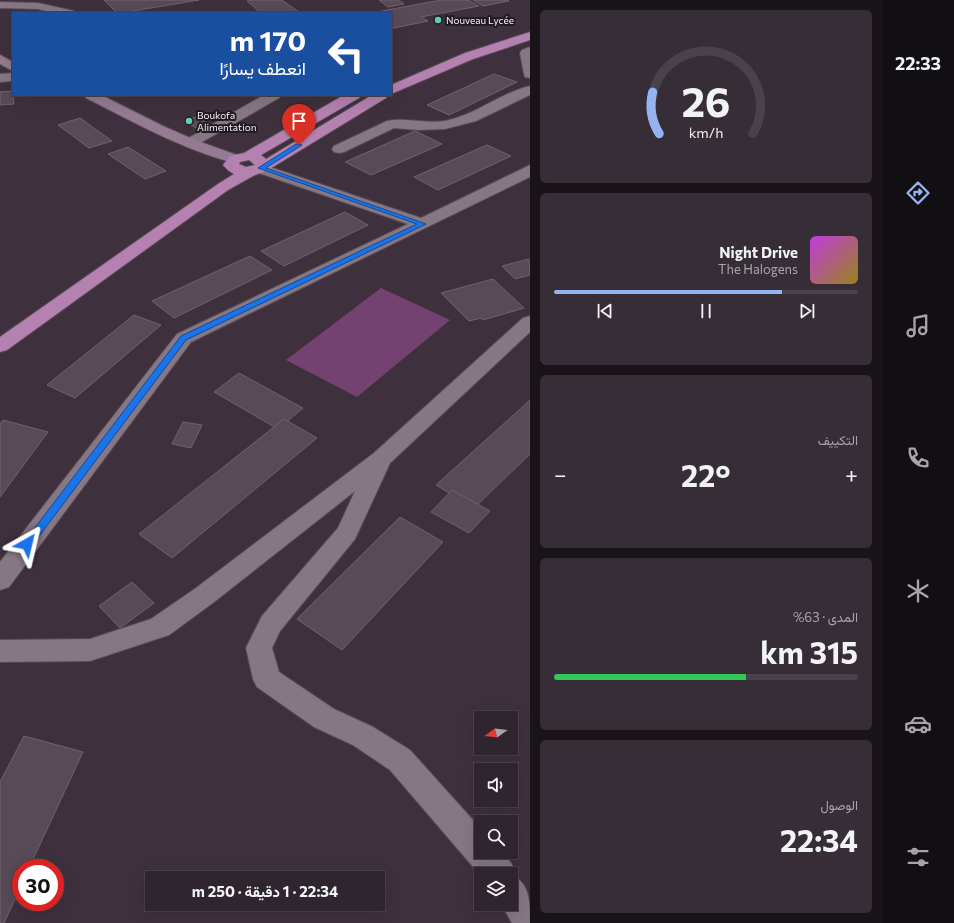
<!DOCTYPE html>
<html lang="ar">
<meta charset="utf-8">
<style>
:root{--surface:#2e252e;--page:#362d36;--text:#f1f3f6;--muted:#a7a5aa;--line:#49424a;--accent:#95b2f1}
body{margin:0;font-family:Commissioner,Vazirmatn,sans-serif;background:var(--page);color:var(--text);direction:rtl;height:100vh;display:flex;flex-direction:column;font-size:15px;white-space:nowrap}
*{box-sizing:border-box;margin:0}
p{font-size:13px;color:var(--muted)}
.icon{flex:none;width:22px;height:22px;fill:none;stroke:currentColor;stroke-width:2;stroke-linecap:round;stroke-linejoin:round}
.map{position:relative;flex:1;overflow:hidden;direction:ltr}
.side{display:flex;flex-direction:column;gap:10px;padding:10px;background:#191419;width:352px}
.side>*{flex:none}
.top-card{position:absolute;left:12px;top:12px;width:380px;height:84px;border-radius:0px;box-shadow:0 4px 16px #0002,0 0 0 1px var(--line);direction:rtl;background:#1a4fa0;color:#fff;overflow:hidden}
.needle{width:26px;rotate:255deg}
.controls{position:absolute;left:474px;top:711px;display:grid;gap:8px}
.controls a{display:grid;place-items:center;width:44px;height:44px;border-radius:0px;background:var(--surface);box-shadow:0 4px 16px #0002,0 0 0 1px var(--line);font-size:20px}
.speed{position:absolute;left:12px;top:859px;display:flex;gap:8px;font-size:20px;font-weight:700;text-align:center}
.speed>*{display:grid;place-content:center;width:52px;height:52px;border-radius:50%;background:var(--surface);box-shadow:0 4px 16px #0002,0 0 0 1px var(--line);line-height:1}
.speed .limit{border:6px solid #d22;background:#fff;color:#111}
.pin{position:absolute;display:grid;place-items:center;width:34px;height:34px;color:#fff;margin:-41px -17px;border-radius:50% 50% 50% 0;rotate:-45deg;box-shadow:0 0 4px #0007}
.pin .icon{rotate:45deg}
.me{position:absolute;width:44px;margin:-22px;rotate:37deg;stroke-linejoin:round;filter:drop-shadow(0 0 3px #0008)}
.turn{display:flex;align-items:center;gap:14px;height:84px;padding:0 20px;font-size:18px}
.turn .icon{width:52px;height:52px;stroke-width:2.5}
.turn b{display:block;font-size:28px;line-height:34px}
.big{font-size:30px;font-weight:700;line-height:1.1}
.side .card{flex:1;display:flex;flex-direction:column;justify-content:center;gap:6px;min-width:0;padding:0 14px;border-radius:6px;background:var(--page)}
.side .dial{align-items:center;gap:0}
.dial svg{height:104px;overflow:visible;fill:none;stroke:var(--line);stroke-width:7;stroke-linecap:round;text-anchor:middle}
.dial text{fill:var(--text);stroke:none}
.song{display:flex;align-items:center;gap:12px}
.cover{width:48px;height:48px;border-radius:6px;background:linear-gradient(135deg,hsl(290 70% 55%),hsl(50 70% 35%))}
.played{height:4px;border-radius:2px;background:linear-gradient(90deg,var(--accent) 75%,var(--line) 75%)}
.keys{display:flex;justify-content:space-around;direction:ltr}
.heat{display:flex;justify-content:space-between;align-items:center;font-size:22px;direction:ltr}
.charge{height:6px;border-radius:3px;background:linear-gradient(90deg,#34c759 63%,var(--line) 0)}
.trip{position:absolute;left:145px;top:871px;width:240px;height:40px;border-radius:0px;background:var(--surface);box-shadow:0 4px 16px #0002,0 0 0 1px var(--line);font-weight:700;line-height:40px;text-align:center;direction:rtl}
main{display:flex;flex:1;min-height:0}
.dock{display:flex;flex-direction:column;width:72px;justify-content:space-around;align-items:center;background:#120f12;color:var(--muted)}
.dock .icon{width:28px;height:28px}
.dock .active{color:var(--accent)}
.dock b{font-size:18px;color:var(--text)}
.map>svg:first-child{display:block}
</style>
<main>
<nav class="dock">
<b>22:33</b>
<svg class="icon active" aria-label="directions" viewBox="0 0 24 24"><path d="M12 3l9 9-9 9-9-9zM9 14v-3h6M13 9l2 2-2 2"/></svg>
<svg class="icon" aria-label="music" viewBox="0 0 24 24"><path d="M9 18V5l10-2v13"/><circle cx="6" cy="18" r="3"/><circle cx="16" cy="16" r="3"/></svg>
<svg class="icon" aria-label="phone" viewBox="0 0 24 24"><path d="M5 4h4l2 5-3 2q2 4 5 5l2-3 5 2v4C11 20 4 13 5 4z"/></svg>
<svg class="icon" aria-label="climate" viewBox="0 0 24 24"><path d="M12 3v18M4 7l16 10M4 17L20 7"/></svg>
<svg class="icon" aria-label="car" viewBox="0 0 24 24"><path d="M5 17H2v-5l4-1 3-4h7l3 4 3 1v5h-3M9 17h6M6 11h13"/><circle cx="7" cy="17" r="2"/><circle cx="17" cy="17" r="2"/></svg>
<svg class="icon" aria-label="filters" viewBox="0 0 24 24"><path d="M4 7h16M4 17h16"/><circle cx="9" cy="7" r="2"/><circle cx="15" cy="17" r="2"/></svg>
</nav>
<section class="side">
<div class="card dial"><svg viewBox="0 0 100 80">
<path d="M14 69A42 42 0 1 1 86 69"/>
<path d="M14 69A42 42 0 0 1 9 37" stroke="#95b2f1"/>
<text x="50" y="56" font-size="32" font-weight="700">26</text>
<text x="50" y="72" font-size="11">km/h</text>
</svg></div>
<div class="card">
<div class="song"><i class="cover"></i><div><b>Night Drive</b><p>The Halogens</p></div></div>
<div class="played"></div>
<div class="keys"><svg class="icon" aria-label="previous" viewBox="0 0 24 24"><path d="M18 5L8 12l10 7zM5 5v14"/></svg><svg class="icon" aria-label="pause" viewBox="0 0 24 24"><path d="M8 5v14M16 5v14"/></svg><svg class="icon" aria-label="next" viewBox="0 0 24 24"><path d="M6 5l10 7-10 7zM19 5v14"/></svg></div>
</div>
<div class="card"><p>التكييف</p>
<div class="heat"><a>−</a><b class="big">22°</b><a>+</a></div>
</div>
<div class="card"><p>المدى · 63%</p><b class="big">315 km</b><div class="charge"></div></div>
<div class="card"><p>الوصول</p><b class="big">22:34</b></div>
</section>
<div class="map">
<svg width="530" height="923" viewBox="0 0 530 923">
<rect width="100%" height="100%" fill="#3e313d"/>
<path fill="#734271" d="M381 288 450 320 357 397 286 360Z"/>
<g fill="#584a57" stroke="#716270">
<path d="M104 0H199L121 13H117Z"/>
<path d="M255 0H282L300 13H261L247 1Z"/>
<path d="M379 0H398L404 4 388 7Z"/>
<path d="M441 0H468L479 6 421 17 428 21 394 28 391 26V13H371Z"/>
<path d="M473 0H507L509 1 483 6Z"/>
<path d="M494 74 517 82 449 115 427 105Z"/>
<path d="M12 91 14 104 0 105V92Z"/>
<path d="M196 117 210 124 198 129 184 121Z"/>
<path d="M80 118 112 141 89 148 58 125Z"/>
<path d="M415 131 442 144 371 175 345 162Z"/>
<path d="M487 145 511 156 438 190 414 177Z"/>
<path d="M128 147 166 171 145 179 108 154Z"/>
<path d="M345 212 368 225 284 266 261 251Z"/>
<path d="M250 256 272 270 174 318 152 301Z"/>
<path d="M529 259 530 275 515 279 502 266Z"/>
<path d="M493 279 524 308 483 320 481 318 469 321 441 293Z"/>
<path d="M134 315 161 325 75 398 47 385Z"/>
<path d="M239 373 303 408 278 429 214 392Z"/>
<path d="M530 400V454L474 508 436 485Z"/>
<path d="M284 419 317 438 172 558 139 534Z"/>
<path d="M3 420 48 432 0 497V424Z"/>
<path d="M183 422 202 425 191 448 172 444Z"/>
<path d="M452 490 490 511 469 533 431 512Z"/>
<path d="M400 517 443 542 342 650 297 619Z"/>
<path d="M132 582 154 603 120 628 99 606Z"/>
<path d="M24 736 83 752 29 868H21V886L4 923H0V782Z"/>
</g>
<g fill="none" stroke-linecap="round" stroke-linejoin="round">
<g stroke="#584d57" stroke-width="2">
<g id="street">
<path d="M0 2 38 3 74 11 76 13H54L38 9 0 8Z"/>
<path d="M530 47V78L525 77 524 74 520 53 522 50Z"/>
<path d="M13 73V81L0 82V74Z"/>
<path d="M530 86V95L476 121 445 129 418 130 394 128 344 152 339 153 334 152 332 149 334 146 387 121C403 117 427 124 445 121 476 115 500 93 530 86Z"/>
<path d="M264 95H281L279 98 195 146 190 147 185 146 183 143 185 140Z"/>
<path d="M261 164 421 218 530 165V177L191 342 9 587 0 590V562L177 334 408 224 256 172 253 169 256 166Z"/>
<path d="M530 316V332L390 463 355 539 280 631 272 648 279 672 334 709 373 727 410 750 481 829V852H502L511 863 516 874 515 877C530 885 530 905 530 923H512L501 904H511V874H481V876L390 770 353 745 314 727 257 687 253 679 246 648 262 616 338 528 355 491 214 602 169 635 90 661 0 662V640L90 639 151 619 196 588 374 453 523 318Z"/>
</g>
</g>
<g stroke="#584d57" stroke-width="2">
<g id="secondary">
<path d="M0 55 13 62V71L0 64Z"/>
<path d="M84 95H101L163 126 195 140 240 156 242 159 240 162 235 163C183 150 134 122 86 98Z"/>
</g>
</g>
<g stroke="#584d57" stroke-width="2">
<g id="highway">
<path d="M530 32V40L473 59 391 94V85L465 53Z"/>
<path d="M344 95H361L359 98 261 155 266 159 372 95H388L386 98 268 170 253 176 228 190 7 350 0 352V337L218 184 234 174 229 171 223 165 230 156 244 153ZM249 160 255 165 246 167 239 164 240 162Z"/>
</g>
</g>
<use href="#street" fill="#867785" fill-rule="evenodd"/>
<use href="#secondary" fill="#947a92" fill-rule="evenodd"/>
<use href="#highway" fill="#b481b1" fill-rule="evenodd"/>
</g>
<path fill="#1a73e8" stroke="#114b97" d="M296 144 302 145 266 168 426 224 186 340 31 547H24L22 544 24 542 181 336 417 224 258 168Z"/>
<g fill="#5dceb9" stroke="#211b21" stroke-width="1.5">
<circle cx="438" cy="20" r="4"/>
<circle cx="189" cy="121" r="4"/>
</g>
<g text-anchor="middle" stroke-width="4" stroke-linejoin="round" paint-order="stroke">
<g font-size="10" fill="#f9f0f8" stroke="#211b21" text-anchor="start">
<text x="446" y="24">Nouveau Lycée</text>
<text x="197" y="119">Boukofa<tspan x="197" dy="12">Alimentation</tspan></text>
</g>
</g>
</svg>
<div class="controls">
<a><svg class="needle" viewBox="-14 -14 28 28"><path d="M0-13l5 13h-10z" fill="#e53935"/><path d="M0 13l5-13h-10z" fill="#a7a5aa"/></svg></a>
<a><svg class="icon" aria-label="sound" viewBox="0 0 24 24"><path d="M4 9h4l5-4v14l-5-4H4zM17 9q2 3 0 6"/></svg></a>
<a><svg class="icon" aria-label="search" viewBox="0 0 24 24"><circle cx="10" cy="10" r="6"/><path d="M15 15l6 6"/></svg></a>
<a><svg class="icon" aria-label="layers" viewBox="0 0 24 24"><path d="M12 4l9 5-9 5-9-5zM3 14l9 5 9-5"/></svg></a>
</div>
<div class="speed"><div class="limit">30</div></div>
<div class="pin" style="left:299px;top:145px;background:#d93025"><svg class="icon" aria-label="arrive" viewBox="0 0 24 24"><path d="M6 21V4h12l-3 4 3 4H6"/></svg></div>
<svg class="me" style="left:27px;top:544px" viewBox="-20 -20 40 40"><path d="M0-17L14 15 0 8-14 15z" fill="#1a73e8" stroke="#fff" stroke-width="4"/></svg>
<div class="trip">22:34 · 1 دقيقة · 250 m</div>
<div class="top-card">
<div class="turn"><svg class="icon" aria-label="left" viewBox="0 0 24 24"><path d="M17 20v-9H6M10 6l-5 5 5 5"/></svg><div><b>170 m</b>انعطف يسارًا</div></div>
</div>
</div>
</main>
